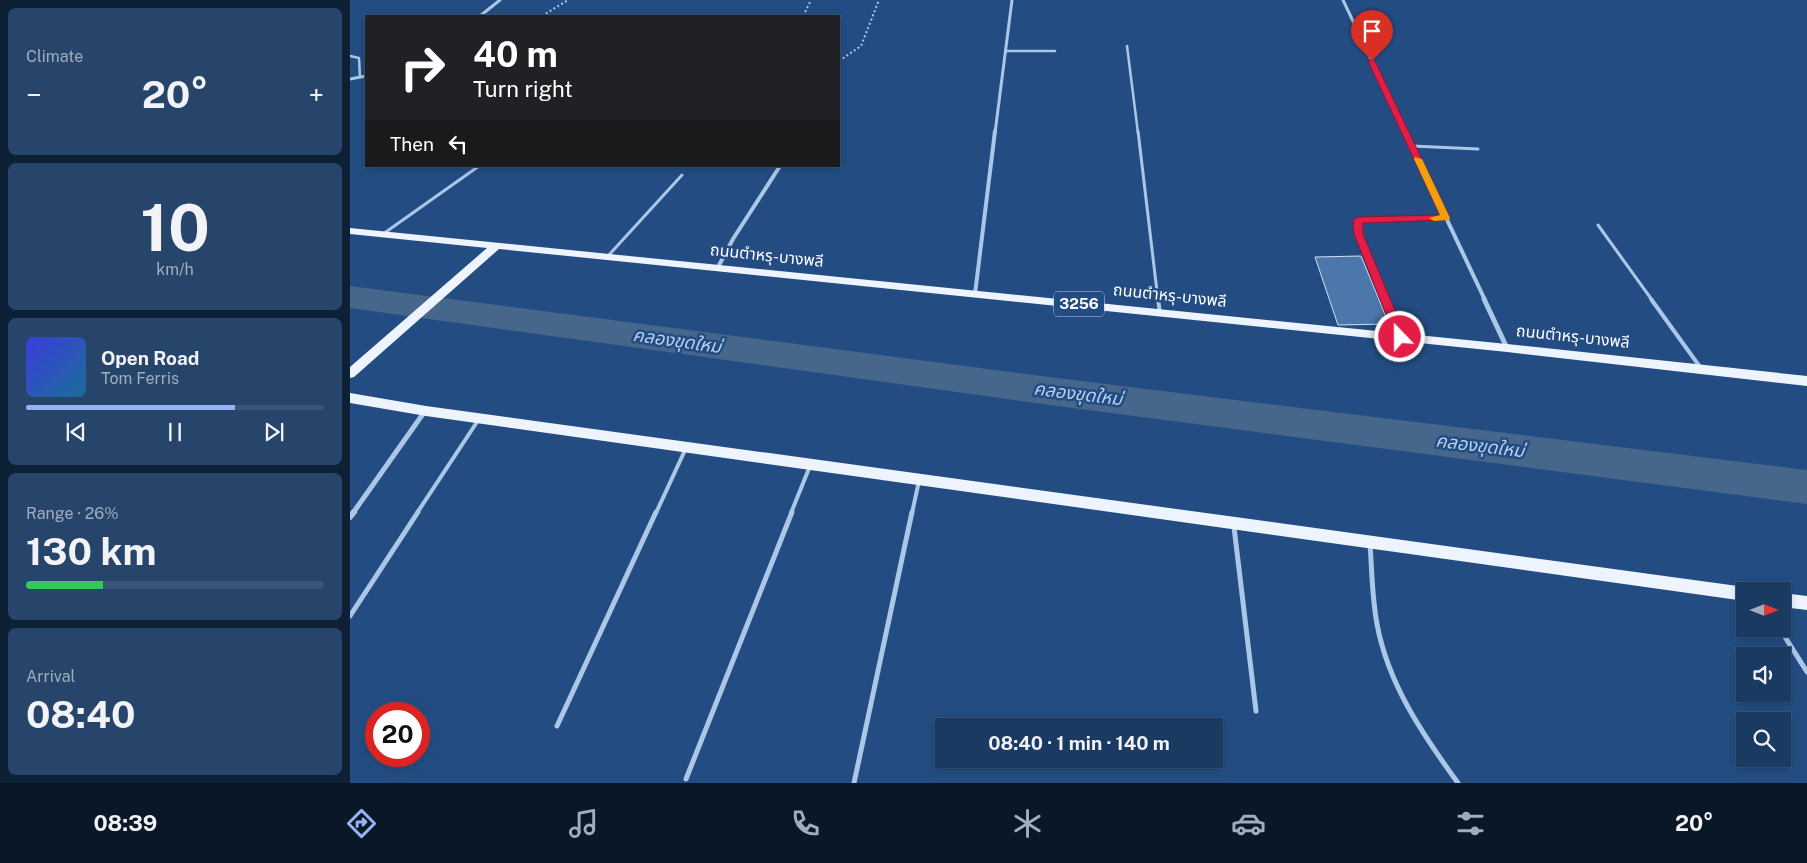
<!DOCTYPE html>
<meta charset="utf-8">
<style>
:root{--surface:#1a3a62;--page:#27456b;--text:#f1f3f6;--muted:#9fadbe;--line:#385477;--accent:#95b2f1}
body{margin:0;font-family:"Public Sans","Noto Sans Thai",sans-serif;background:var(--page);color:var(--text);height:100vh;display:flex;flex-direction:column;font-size:19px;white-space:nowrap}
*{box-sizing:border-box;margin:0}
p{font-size:16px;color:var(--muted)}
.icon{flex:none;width:28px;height:28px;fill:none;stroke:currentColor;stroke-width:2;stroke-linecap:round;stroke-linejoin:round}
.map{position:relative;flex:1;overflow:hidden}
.side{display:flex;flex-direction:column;gap:8px;padding:8px;background:#0e2036;width:350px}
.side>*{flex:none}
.top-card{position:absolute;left:15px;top:15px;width:475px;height:152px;border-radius:0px;box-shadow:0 2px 8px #0003,0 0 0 1px var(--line);background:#202124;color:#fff;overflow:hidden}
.needle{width:32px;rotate:90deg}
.fabs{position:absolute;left:1386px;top:582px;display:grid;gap:10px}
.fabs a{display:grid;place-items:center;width:55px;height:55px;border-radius:0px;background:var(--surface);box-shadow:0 2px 8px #0003,0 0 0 1px var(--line);font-size:25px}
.speed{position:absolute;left:15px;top:702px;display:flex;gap:10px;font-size:25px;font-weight:700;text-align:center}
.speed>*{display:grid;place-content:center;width:65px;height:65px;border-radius:50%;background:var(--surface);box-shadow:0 2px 8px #0003,0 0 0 1px var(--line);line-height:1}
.speed .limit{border:8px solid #d22;background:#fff;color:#111}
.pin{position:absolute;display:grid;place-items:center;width:42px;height:42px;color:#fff;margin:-51px -21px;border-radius:50% 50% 50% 0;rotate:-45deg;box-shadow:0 0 5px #0007}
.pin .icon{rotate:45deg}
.me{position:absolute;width:55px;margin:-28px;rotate:338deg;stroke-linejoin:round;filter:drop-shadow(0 0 4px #0008)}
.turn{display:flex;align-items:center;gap:18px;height:105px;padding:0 25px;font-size:22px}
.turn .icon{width:65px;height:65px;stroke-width:2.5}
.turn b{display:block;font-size:35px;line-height:42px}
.then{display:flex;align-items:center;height:48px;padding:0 25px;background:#0003;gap:10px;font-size:19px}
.big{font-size:38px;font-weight:700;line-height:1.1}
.side .widget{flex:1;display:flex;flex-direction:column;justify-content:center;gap:8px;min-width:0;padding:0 18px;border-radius:8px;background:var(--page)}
.side .dial{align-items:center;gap:0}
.dial b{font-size:65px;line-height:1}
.song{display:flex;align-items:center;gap:15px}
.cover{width:60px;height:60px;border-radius:8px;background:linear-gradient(135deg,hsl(240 70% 55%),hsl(200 70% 35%))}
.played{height:5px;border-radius:2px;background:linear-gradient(90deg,var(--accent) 70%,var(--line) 70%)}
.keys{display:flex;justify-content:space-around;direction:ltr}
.heat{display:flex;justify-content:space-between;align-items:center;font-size:28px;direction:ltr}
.charge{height:8px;border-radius:4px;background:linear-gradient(90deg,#34c759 26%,var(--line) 0)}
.trip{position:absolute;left:585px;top:718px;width:288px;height:50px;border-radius:0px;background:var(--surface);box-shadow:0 2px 8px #0003,0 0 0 1px var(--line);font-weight:700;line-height:50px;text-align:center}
.tabs{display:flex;height:80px;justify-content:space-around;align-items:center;background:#0a1727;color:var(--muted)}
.tabs .icon{width:35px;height:35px}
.tabs .active{color:var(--accent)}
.tabs b{font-size:22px;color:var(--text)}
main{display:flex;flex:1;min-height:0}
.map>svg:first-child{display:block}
</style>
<main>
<section class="side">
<div class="widget"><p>Climate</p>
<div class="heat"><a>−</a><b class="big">20°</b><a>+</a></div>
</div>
<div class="widget dial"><b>10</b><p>km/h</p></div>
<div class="widget">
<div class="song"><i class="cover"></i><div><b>Open Road</b><p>Tom Ferris</p></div></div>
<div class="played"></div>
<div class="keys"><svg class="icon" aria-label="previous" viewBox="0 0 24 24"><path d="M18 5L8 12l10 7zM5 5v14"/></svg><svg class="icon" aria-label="pause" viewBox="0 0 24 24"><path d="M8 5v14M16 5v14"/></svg><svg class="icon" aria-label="next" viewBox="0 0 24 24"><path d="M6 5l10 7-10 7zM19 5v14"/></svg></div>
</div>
<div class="widget"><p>Range · 26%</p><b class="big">130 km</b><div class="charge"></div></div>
<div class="widget"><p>Arrival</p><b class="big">08:40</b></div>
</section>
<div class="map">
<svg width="1457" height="783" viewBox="0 0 1457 783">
<rect width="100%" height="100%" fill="#234d82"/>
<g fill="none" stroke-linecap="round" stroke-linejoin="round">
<path fill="#47668c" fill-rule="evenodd" d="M0 286 715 379 1457 470V504L715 407 0 308Z"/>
</g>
<path fill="#4b77ab" stroke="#cfe1f6" d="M1011 256 1039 324 988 325 965 257Z"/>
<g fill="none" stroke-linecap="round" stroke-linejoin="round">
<g stroke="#abc7e8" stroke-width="2" stroke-dasharray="2 2.5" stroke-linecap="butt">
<path d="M192 16 218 0"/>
<path d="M453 16 461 0"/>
<path d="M489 61 511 46 529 0"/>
</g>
<g stroke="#abc7e8" stroke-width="2.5">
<path d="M777 46 788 133"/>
<path d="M656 51H705"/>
<path d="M0 56 9 58 10 77"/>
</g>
<g stroke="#abc7e8" stroke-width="3">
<path d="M788 131 808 300"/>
<path d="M1062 146 1128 149"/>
<path d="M1248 225 1302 300"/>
<path d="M33 234 129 166"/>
<path d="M258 256 332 175"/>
<path d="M1036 300 1009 234 1008 220 1096 218"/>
</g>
<g stroke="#abc7e8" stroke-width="4">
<path d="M808 299 810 313"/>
<path d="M1035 299 1050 336"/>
<path d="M1301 299 1350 367"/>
<path d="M67 513 129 419"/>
<path d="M306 513 336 448"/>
<path d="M441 513 460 466"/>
<path d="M562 513 569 481"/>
</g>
<g stroke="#abc7e8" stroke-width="5">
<path d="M884 527 906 711"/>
<path d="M1020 544C1022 571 1022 598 1027 624 1038 684 1073 735 1108 783"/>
<path d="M0 616 68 512"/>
<path d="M1430 629 1457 672"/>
<path d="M207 726 306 512"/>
<path d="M336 779 442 512"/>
<path d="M504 783 562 512"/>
</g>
<g stroke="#abc7e8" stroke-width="3">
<path d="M993 0 1056 133"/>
<path d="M130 16 150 0"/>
<path d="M0 79 16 76"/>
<path d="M645 133 662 0"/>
</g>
<g stroke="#abc7e8" stroke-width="4">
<path d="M1055 131 1135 300"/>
<path d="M367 269 383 239 430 166"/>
<path d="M625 294 645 131"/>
</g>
<g stroke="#abc7e8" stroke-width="5">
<path d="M1134 299 1157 348"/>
<path d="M3 513 75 411"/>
</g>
<path stroke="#abc7e8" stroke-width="6" d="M0 517 4 512"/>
<g fill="#edf4fd" fill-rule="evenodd">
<path d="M0 228 1157 344 1457 376V386L1157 352 149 249 4 377 0 378V367L137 248 0 234Z"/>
<path d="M0 393 76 406 1395 587 1401 591H1395V601L76 416 0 403Z"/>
<path d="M1432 593 1457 596V610L1432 607Z"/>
</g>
</g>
<path fill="#e11d48" stroke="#92132f" d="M1022 59 1025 61 1100 218 1096 220 1013 223V234L1056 337 1050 341 1045 337 1004 234 1003 220 1008 217 1090 215 1018 61Z"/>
<path fill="#f59e0b" d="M1065 157 1072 159 1100 218 1099 220 1084 221 1079 218 1090 215 1064 159Z"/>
<g text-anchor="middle" stroke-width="5" stroke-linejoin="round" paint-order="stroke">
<rect fill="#234d82" stroke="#bdcada" stroke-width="1" x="704" y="291.5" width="50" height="25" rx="4"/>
<g font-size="15" font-weight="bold" fill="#fff">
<text x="729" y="309">3256</text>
</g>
<g font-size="16" fill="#fff" stroke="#234d82">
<text transform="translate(417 255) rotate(6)" y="6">ถนนตำหรุ-บางพลี</text>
<text transform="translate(820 295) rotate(6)" y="6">ถนนตำหรุ-บางพลี</text>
<text transform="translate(1223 336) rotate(6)" y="6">ถนนตำหรุ-บางพลี</text>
</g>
<g font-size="18" font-style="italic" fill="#b6d1ef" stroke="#234d82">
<text transform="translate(327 341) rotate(8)" y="6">คลองขุดใหม่</text>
<text transform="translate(728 394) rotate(7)" y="6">คลองขุดใหม่</text>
<text transform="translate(1130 446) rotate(7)" y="6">คลองขุดใหม่</text>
</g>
</g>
</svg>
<div class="fabs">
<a><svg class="needle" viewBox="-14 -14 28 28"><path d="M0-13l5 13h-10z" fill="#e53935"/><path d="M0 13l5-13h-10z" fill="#9fadbe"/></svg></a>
<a><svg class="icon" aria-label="sound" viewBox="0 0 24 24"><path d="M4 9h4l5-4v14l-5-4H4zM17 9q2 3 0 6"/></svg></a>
<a><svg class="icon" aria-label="search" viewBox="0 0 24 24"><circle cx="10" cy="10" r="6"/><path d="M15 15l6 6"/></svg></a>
</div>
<div class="speed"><div class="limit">20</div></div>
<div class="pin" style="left:1022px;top:61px;background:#d93025"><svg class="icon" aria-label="arrive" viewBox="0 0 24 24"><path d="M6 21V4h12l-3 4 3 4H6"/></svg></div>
<svg class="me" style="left:1050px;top:337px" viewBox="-20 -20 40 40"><circle r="17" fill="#e11d48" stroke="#fff" stroke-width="3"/><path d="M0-11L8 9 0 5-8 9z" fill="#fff"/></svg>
<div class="trip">08:40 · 1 min · 140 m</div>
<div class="top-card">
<div class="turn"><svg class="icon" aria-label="right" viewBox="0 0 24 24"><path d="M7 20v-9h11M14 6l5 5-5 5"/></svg><div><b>40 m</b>Turn right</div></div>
<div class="then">Then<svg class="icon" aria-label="left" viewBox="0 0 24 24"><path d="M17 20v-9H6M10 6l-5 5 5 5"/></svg></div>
</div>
</div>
</main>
<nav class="tabs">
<b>08:39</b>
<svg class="icon active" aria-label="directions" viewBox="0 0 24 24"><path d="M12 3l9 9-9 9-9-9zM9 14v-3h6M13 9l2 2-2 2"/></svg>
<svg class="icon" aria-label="music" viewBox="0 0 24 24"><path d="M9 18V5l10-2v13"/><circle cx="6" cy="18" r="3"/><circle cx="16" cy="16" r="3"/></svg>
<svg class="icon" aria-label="phone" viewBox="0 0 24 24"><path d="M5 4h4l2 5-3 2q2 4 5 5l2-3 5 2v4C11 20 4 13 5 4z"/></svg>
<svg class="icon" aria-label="climate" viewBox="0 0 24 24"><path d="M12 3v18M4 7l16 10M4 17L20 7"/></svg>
<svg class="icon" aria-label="car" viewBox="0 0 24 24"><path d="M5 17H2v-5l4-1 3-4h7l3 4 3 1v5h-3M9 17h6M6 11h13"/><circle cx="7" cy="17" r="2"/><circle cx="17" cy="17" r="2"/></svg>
<svg class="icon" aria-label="filters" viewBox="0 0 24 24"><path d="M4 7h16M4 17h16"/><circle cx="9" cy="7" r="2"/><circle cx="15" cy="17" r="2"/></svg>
<b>20°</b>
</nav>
